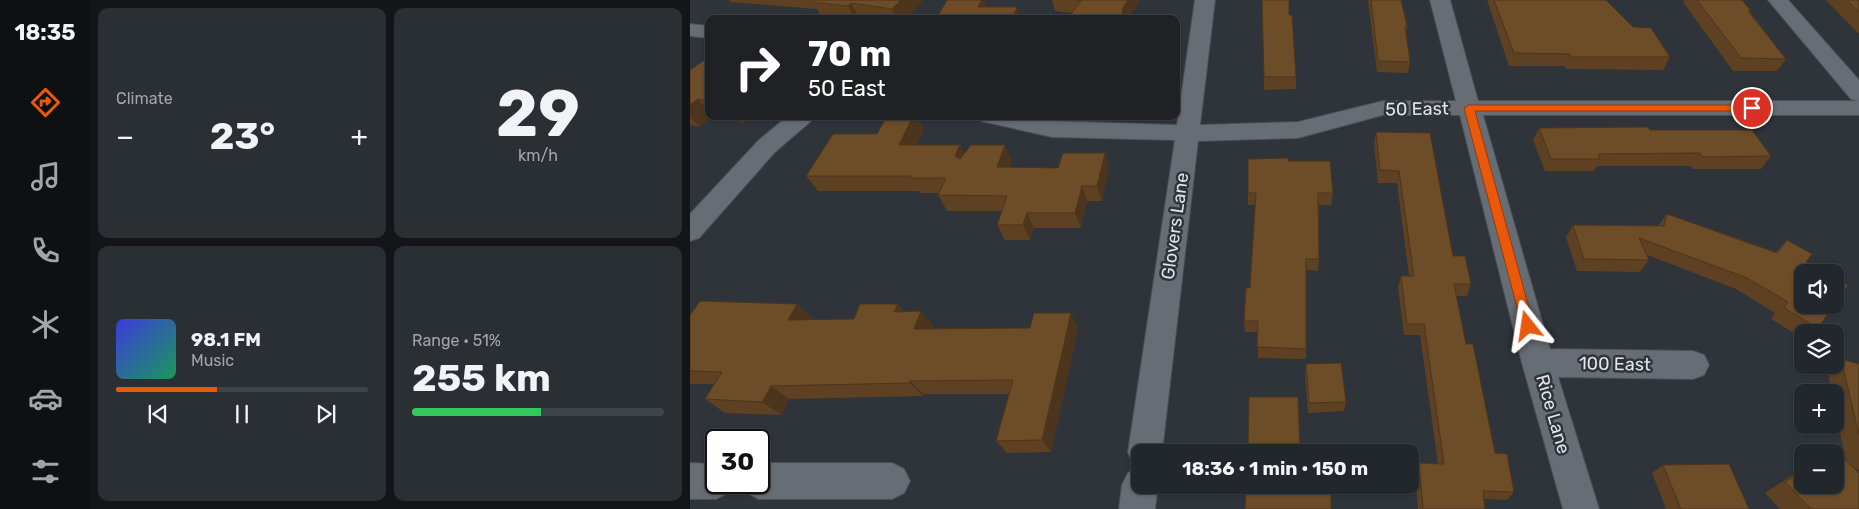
<!DOCTYPE html>
<meta charset="utf-8">
<style>
:root{--surface:#22272c;--page:#2a2f34;--text:#f1f3f6;--muted:#a2a5a9;--line:#3f4448;--accent:#ea580c}
body{margin:0;font-family:Rubik,sans-serif;background:var(--page);color:var(--text);height:100vh;display:flex;flex-direction:column;font-size:19px;white-space:nowrap}
*{box-sizing:border-box;margin:0}
p{font-size:16px;color:var(--muted)}
.icon{flex:none;width:28px;height:28px;fill:none;stroke:currentColor;stroke-width:2;stroke-linecap:round;stroke-linejoin:round}
.map{position:relative;flex:1;overflow:hidden}
.panel{display:flex;flex-direction:column;gap:8px;padding:8px;background:#131518;width:600px}
.panel>*{flex:none}
.guide{position:absolute;left:15px;top:15px;width:475px;height:105px;border-radius:10px;box-shadow:0 1px 4px #0004,0 0 0 1px var(--line);background:#202124;color:#fff;overflow:hidden}
.buttons{position:absolute;left:1104px;top:264px;display:grid;gap:10px}
.buttons a{display:grid;place-items:center;width:50px;height:50px;border-radius:10px;background:var(--surface);box-shadow:0 1px 4px #0004,0 0 0 1px var(--line);font-size:25px}
.speed{position:absolute;left:15px;top:429px;display:flex;gap:10px;font-size:25px;font-weight:700;text-align:center}
.speed>*{display:grid;place-content:center;width:65px;height:65px;border-radius:50%;background:var(--surface);box-shadow:0 1px 4px #0004,0 0 0 1px var(--line);line-height:1}
.speed .limit{border:2px solid #111;border-radius:8px;background:#fff;color:#111}
.pin{position:absolute;display:grid;place-items:center;width:42px;height:42px;color:#fff;margin:-21px;border:2px solid #fff;border-radius:50%;box-shadow:0 1px 5px #0007}
.me{position:absolute;width:55px;margin:-28px;rotate:345deg;stroke-linejoin:round;filter:drop-shadow(0 0 4px #0008)}
.turn{display:flex;align-items:center;gap:18px;height:105px;padding:0 20px;font-size:22px}
.turn .icon{width:65px;height:65px;stroke-width:2.5}
.turn b{display:block;font-size:35px;line-height:42px}
.big{font-size:38px;font-weight:700;line-height:1.1}
.panel .widget{flex:1;display:flex;flex-direction:column;justify-content:center;gap:8px;min-width:0;padding:0 18px;border-radius:10px;background:var(--page)}
.panel .dial{align-items:center;gap:0}
.dial b{font-size:65px;line-height:1}
.song{display:flex;align-items:center;gap:15px}
.cover{width:60px;height:60px;border-radius:8px;background:linear-gradient(135deg,hsl(240 70% 55%),hsl(150 70% 35%))}
.played{height:5px;border-radius:2px;background:linear-gradient(90deg,var(--accent) 40%,var(--line) 40%)}
.keys{display:flex;justify-content:space-around;direction:ltr}
.heat{display:flex;justify-content:space-between;align-items:center;font-size:28px;direction:ltr}
.charge{height:8px;border-radius:4px;background:linear-gradient(90deg,#34c759 51%,var(--line) 0)}
.panel .tiles{flex:1;display:grid;gap:8px;grid-template-columns:repeat(2,1fr)}
.trip{position:absolute;left:441px;top:444px;width:288px;height:50px;border-radius:10px;background:var(--surface);box-shadow:0 1px 4px #0004,0 0 0 1px var(--line);font-weight:700;line-height:50px;text-align:center}
main{display:flex;flex:1;min-height:0}
.tab-bar{display:flex;flex-direction:column;width:90px;justify-content:space-around;align-items:center;background:#0e1012;color:var(--muted)}
.tab-bar .icon{width:35px;height:35px}
.tab-bar .selected{color:var(--accent)}
.tab-bar b{font-size:22px;color:var(--text)}
.map>svg:first-child{display:block}
</style>
<main>
<nav class="tab-bar">
<b>18:35</b>
<svg class="icon selected" aria-label="directions" viewBox="0 0 24 24"><path d="M12 3l9 9-9 9-9-9zM9 14v-3h6M13 9l2 2-2 2"/></svg>
<svg class="icon" aria-label="music" viewBox="0 0 24 24"><path d="M9 18V5l10-2v13"/><circle cx="6" cy="18" r="3"/><circle cx="16" cy="16" r="3"/></svg>
<svg class="icon" aria-label="phone" viewBox="0 0 24 24"><path d="M5 4h4l2 5-3 2q2 4 5 5l2-3 5 2v4C11 20 4 13 5 4z"/></svg>
<svg class="icon" aria-label="climate" viewBox="0 0 24 24"><path d="M12 3v18M4 7l16 10M4 17L20 7"/></svg>
<svg class="icon" aria-label="car" viewBox="0 0 24 24"><path d="M5 17H2v-5l4-1 3-4h7l3 4 3 1v5h-3M9 17h6M6 11h13"/><circle cx="7" cy="17" r="2"/><circle cx="17" cy="17" r="2"/></svg>
<svg class="icon" aria-label="filters" viewBox="0 0 24 24"><path d="M4 7h16M4 17h16"/><circle cx="9" cy="7" r="2"/><circle cx="15" cy="17" r="2"/></svg>
</nav>
<section class="panel">
<div class="tiles">
<div class="widget"><p>Climate</p>
<div class="heat"><a>−</a><b class="big">23°</b><a>+</a></div>
</div>
<div class="widget dial"><b>29</b><p>km/h</p></div>
<div class="widget">
<div class="song"><i class="cover"></i><div><b>98.1 FM</b><p>Music</p></div></div>
<div class="played"></div>
<div class="keys"><svg class="icon" aria-label="previous" viewBox="0 0 24 24"><path d="M18 5L8 12l10 7zM5 5v14"/></svg><svg class="icon" aria-label="pause" viewBox="0 0 24 24"><path d="M8 5v14M16 5v14"/></svg><svg class="icon" aria-label="next" viewBox="0 0 24 24"><path d="M6 5l10 7-10 7zM19 5v14"/></svg></div>
</div>
<div class="widget"><p>Range · 51%</p><b class="big">255 km</b><div class="charge"></div></div>
</div>
</section>
<div class="map">
<svg width="1169" height="509" viewBox="0 0 1169 509">
<rect width="100%" height="100%" fill="#2e343a"/>
<g fill="none" stroke-linecap="round" stroke-linejoin="round">
<g stroke="#4b5055" stroke-width="2">
<g id="minor">
<path d="M505 0H525L510 125 608 122 693 101H766L740 0H760L788 101H1168L1161 99 1078 0H1098L1169 80V115H793L860 349 1003 351 1014 355 1019 365 1014 375 1003 379 868 377 909 509H873L832 363 770 115H693L608 138 508 141 472 452H450V467L443 464 438 452 485 140 362 137 291 121 288 116H337L362 121 487 125Z"/>
<path d="M0 24 19 26V38L0 36Z"/>
<path d="M98 116H124L121 121 85 152 9 238 0 241V214L69 140Z"/>
<path d="M0 463 26 464V482H43L38 493 26 499H0Z"/>
<path d="M69 463H202L214 469 220 481 214 493 202 499H69L57 493 52 482H69Z"/>
<path d="M450 467V485H468L465 509H429L432 485 438 473Z"/>
</g>
</g>
<use href="#minor" fill="#676d74" fill-rule="evenodd"/>
</g>
<g fill="#5e4122">
<path d="M39 0H233L215 19H148L132 17 127 9 40 2Z"/>
<path d="M362 0H450L381 13 365 11Z"/>
<path d="M572 0 599 15 606 77V89L574 90Z"/>
<path d="M678 0H711L717 26 716 33 720 62 718 73 687 72Z"/>
<path d="M797 0H916L943 27 980 57 973 70 876 69 875 66H819Z"/>
<path d="M994 0H1052L1061 11 1060 12 1096 59 1087 71H1043L993 2Z"/>
<path d="M1136 0H1169V34Z"/>
<path d="M19 57V116L9 127 0 125V70Z"/>
<path d="M25 116H62L54 123Z"/>
<path d="M849 128 960 130 1081 156 1071 169H1003L1001 166H907L904 171H855L843 140Z"/>
<path d="M234 129 226 145H270L274 154 322 161 319 167 368 168 415 153 419 168 412 201H397L391 228H344L340 240H315L307 225 312 211H257L248 195 249 193H230L229 191H128L116 176 187 134Z"/>
<path d="M686 132 763 256 781 284 777 296H766L776 344 805 453 824 492 817 500 794 499 795 509H728L725 472 729 463 748 464 730 335H714L708 287 711 276H719L707 183H688L684 144Z"/>
<path d="M598 161 643 193 641 205H629V259L628 271 616 270V359L568 358V332H555L554 321 560 288 565 205H558V193Z"/>
<path d="M977 214 1086 252 1097 240 1116 262 1128 328 1123 332H1112V338L1081 319 1085 313 1046 289 957 255 959 260 950 272 887 271 876 237 883 225 968 226Z"/>
<path d="M107 304 123 319V320L164 319 215 312 231 311 243 326 242 329 388 328 361 452 317 453 306 441 319 394H234L233 396 99 399 91 415 35 413 15 399 24 384H0V315Z"/>
<path d="M1151 359 1169 364V470L1163 468 1169 509H1090L1075 493 1112 469V485L1156 461 1145 409V392H1142L1137 369 1143 365H1145V363Z"/>
<path d="M616 364 656 402 654 411 618 413 615 375Z"/>
<path d="M973 465 1059 509H976L962 473Z"/>
</g>
<g fill="#4c351c">
<path d="M211 0H233L215 19H207L202 9Z"/>
<path d="M292 0H295L300 13 288 7Z"/>
<path d="M438 0H450L438 19H431L433 8Z"/>
<path d="M161 3 169 18V19H165L158 6Z"/>
<path d="M327 7 331 19H322Z"/>
<path d="M8 99 19 111V116H22L9 127 0 117V105Z"/>
<path d="M49 116H62L54 123Z"/>
<path d="M223 116H227L234 129 218 160 209 145Z"/>
<path d="M270 145 278 161 273 172 265 156Z"/>
<path d="M315 145 322 161 314 182 307 167Z"/>
<path d="M415 153 419 168 412 201 407 186Z"/>
<path d="M392 186 397 201 391 228 385 213Z"/>
<path d="M337 213 344 228 340 240 333 225Z"/>
<path d="M107 304 123 319 114 335 98 320Z"/>
<path d="M208 304 220 319 204 312Z"/>
<path d="M231 311 243 326 237 344 224 329Z"/>
<path d="M381 313 388 328 361 452 352 440Z"/>
<path d="M220 381 234 394 233 396 220 383Z"/>
<path d="M81 386 99 399 91 415 72 402Z"/>
</g>
<g fill="#6d4c28" stroke="#4c351c">
<path d="M124 0H211L202 9 161 3 158 6 122 2Z"/>
<path d="M257 0H292L288 7H327L322 19H246Z"/>
<path d="M385 0H438L433 8 431 19H377L391 1Z"/>
<path d="M572 0H599V15H602L606 77H574Z"/>
<path d="M681 0H711L717 26H715L720 62 688 61Z"/>
<path d="M804 0H916L943 27 961 28 980 57H881L880 54 824 53Z"/>
<path d="M1007 0H1052L1061 11H1058L1096 59 1051 58Z"/>
<path d="M1157 0H1169V12Z"/>
<path d="M19 57V101L8 99 0 105V70Z"/>
<path d="M197 116H223L209 145H270L265 156 270 159 281 145H315L307 167 368 168 373 153H415L407 186H392L385 213H337L333 225H307L317 196 248 195 256 178H220L221 176H116L143 134H187Z"/>
<path d="M958 127 960 130H1062L1081 156 1012 157 1010 153 908 154 910 159H861L849 128Z"/>
<path d="M686 132 740 133 763 256H775L781 284H764L776 344H783L805 453 817 454 824 492 793 491 795 509H733L729 463 754 464 734 324H717L711 276H724L709 171 690 170Z"/>
<path d="M598 158V161H640L643 193H628L629 259H616V349L567 347 568 321H554L556 288H560L566 193H558V159Z"/>
<path d="M977 214 1087 253 1097 240 1122 254 1116 262 1135 272H1112V305H1144L1128 328 1094 308 1098 302 1057 278 949 238 959 260 894 259 883 225 974 226Z"/>
<path d="M1145 278 1158 285 1145 304Z"/>
<path d="M10 301 107 304 98 320 164 319 170 304H208L204 312 231 311 224 329 340 328 344 313H381L352 440 306 441 323 380 220 381V383L81 386 72 402 15 399 32 372 0 371V315Z"/>
<path d="M1151 359 1169 364V435Z"/>
<path d="M651 363 656 402 619 403 616 364Z"/>
<path d="M559 397H608L610 452H558Z"/>
<path d="M1145 450 1169 473V509H1121L1095 482 1112 471V485H1145V452H1142Z"/>
<path d="M1039 464 1059 509H991L973 465Z"/>
<path d="M558 485H611V492L641 493V509H555L556 491H558Z"/>
</g>
<path fill="#ea580c" stroke="#983908" d="M779 105H1062L1067 108 1062 111H785L844 326 842 330 838 332 834 330 832 326 774 108Z"/>
<g text-anchor="middle" stroke-width="5" stroke-linejoin="round" paint-order="stroke">
<g font-size="18" fill="#e1e5e9" stroke="#2e343a">
<text transform="translate(727 109) rotate(-1)" y="6">50 East</text>
<text transform="translate(485 226) rotate(-82)" y="6">Glovers Lane</text>
<text transform="translate(925 364) rotate(1)" y="6">100 East</text>
<text transform="translate(863 414) rotate(74)" y="6">Rice Lane</text>
</g>
</g>
</svg>
<div class="buttons">
<a><svg class="icon" aria-label="sound" viewBox="0 0 24 24"><path d="M4 9h4l5-4v14l-5-4H4zM17 9q2 3 0 6"/></svg></a>
<a><svg class="icon" aria-label="layers" viewBox="0 0 24 24"><path d="M12 4l9 5-9 5-9-5zM3 14l9 5 9-5"/></svg></a>
<a>+</a>
<a>−</a>
</div>
<div class="speed"><div class="limit">30</div></div>
<div class="pin" style="left:1062px;top:108px;background:#d93025"><svg class="icon" aria-label="arrive" viewBox="0 0 24 24"><path d="M6 21V4h12l-3 4 3 4H6"/></svg></div>
<svg class="me" style="left:838px;top:326px" viewBox="-20 -20 40 40"><path d="M0-17L14 15 0 8-14 15z" fill="#ea580c" stroke="#fff" stroke-width="4"/></svg>
<div class="trip">18:36 · 1 min · 150 m</div>
<div class="guide">
<div class="turn"><svg class="icon" aria-label="right" viewBox="0 0 24 24"><path d="M7 20v-9h11M14 6l5 5-5 5"/></svg><div><b>70 m</b>50 East</div></div>
</div>
</div>
</main>
